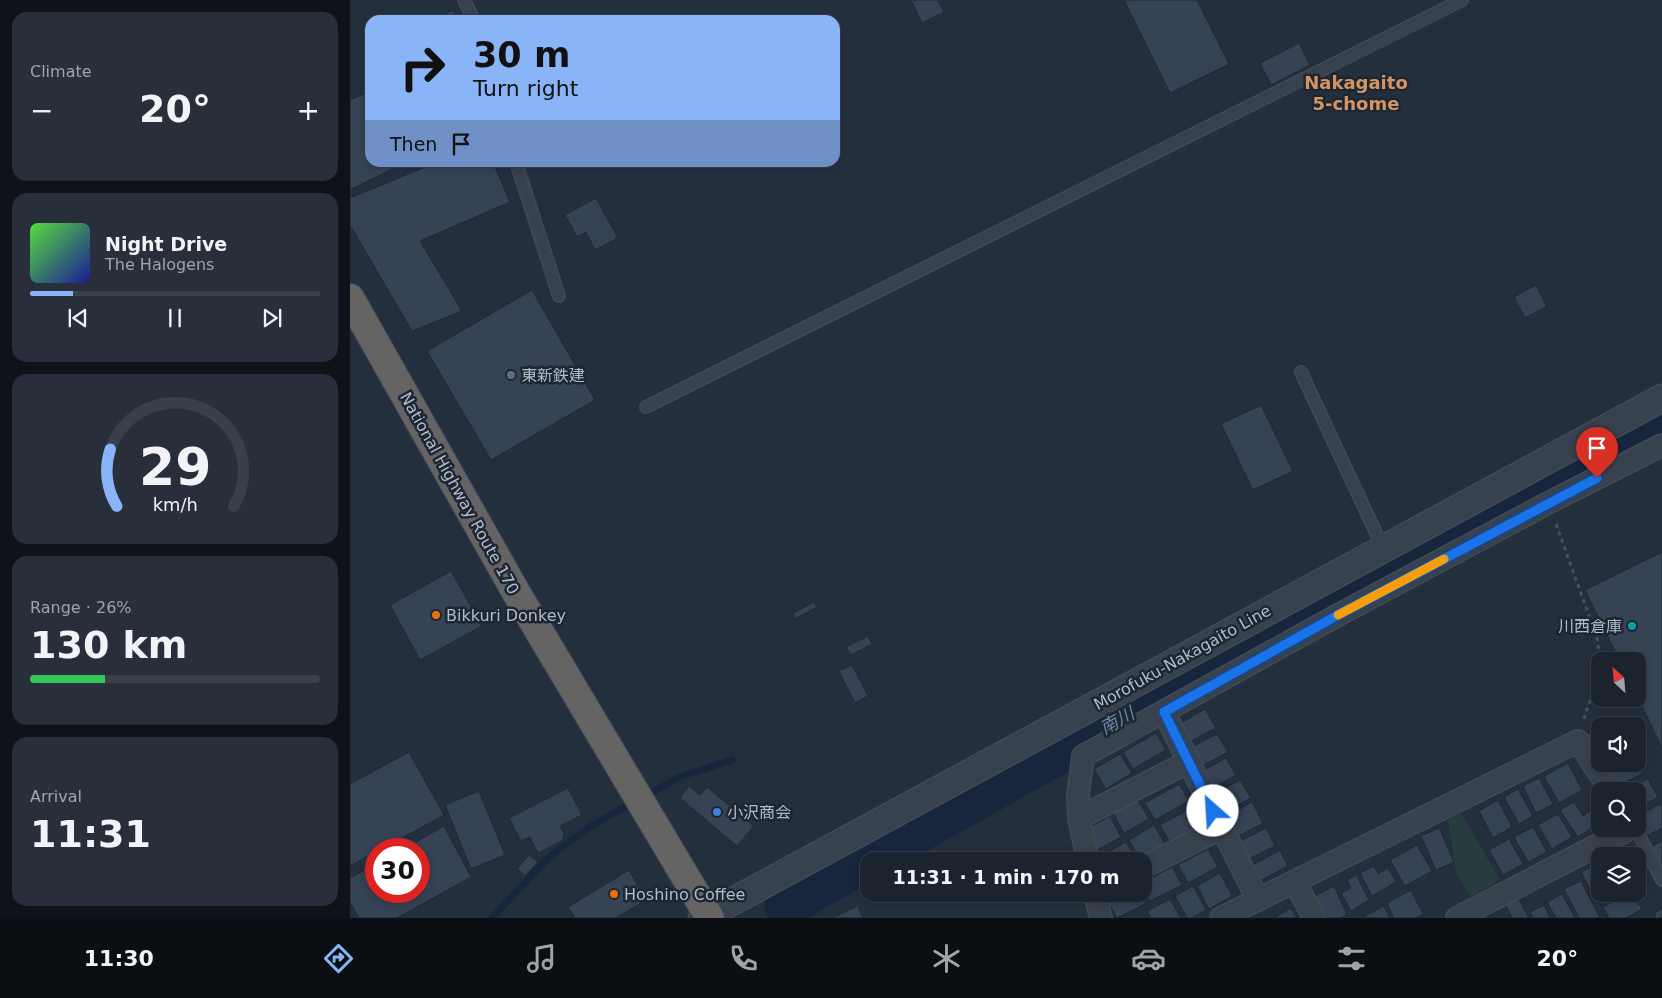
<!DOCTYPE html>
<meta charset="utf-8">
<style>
:root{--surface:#1b232e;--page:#282f3a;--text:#f1f3f6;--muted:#a0a4aa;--line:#39404a;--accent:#8ab4f8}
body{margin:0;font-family:"DejaVu Sans","Noto Sans JP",sans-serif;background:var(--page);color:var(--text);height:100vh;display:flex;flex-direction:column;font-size:19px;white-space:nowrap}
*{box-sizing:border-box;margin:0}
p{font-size:16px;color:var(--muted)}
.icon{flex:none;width:28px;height:28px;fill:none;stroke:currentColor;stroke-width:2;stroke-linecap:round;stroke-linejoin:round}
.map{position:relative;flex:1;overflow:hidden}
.sheet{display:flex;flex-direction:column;gap:12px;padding:12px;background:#0f1319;width:350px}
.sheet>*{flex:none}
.top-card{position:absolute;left:15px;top:15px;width:475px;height:152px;border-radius:15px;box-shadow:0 2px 8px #0003,0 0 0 1px var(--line);background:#8ab4f8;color:#111;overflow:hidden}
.needle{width:32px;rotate:334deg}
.fabs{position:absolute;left:1241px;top:652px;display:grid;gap:10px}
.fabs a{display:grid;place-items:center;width:55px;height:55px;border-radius:10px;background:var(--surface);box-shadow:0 2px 8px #0003,0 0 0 1px var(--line);font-size:25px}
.speed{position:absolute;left:15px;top:838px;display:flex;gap:10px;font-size:25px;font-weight:700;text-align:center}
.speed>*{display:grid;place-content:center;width:65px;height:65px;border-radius:50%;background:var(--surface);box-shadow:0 2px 8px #0003,0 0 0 1px var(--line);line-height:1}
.speed .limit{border:8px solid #d22;background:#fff;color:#111}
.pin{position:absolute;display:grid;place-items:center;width:42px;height:42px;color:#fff;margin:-51px -21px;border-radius:50% 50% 50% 0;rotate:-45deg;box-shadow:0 0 5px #0007}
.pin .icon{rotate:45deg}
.me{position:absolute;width:55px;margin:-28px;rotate:334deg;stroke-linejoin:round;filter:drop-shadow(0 0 4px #0008)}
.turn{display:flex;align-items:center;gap:18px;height:105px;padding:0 25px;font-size:22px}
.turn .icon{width:65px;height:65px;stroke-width:2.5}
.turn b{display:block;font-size:35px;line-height:42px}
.then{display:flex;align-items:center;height:48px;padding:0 25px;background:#0003;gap:10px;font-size:19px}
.big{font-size:38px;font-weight:800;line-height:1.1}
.sheet .tile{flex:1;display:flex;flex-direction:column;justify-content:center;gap:8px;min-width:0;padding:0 18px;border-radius:15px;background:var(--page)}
.sheet .dial{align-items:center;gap:0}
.dial svg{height:130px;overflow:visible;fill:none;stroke:var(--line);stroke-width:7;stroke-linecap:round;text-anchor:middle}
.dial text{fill:var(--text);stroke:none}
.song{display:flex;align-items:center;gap:15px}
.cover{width:60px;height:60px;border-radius:8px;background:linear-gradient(135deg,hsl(110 70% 55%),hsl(240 70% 35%))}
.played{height:5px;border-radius:2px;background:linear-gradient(90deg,var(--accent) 15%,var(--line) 15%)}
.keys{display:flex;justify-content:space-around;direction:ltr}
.heat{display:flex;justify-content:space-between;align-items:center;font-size:28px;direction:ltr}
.charge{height:8px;border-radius:4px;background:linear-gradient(90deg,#34c759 26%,var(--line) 0)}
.trip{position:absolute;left:510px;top:852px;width:292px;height:50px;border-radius:15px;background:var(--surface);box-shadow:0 2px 8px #0003,0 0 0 1px var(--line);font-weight:800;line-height:50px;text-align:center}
.menu{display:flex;height:80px;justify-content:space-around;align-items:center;background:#0b0e12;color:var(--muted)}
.menu .icon{width:35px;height:35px}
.menu .selected{color:var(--accent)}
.menu b{font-size:22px;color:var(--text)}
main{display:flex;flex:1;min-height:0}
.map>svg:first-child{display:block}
</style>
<main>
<section class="sheet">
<div class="tile"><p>Climate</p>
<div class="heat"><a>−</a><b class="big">20°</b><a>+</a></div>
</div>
<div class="tile">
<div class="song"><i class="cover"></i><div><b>Night Drive</b><p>The Halogens</p></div></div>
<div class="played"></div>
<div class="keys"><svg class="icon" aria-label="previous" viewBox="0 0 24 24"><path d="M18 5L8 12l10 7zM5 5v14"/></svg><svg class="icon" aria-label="pause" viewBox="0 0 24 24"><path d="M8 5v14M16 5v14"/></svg><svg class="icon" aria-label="next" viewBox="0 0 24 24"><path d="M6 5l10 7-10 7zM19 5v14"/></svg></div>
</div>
<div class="tile dial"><svg viewBox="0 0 100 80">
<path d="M14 69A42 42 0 1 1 86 69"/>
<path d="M14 69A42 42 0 0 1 10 34" stroke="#8ab4f8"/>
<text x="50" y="56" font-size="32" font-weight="700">29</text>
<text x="50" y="72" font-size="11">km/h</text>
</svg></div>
<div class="tile"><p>Range · 26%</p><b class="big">130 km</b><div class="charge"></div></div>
<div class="tile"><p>Arrival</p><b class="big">11:31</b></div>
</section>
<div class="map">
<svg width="1312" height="918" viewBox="0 0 1312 918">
<rect width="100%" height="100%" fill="#242f3e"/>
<path fill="#263c3f" d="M1111 813 1150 880 1120 897 1106 872 1098 820Z"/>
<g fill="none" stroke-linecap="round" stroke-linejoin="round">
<g stroke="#17263c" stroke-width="7">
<path d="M293 797 329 777 382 760"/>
<path d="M142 918 198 858 239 827 284 802"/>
</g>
<path stroke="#17263c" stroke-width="42" d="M436 906C726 743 1016 580 1312 429"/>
</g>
<g fill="#364354" stroke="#1f2835">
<path d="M561 0H588L594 12 572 23Z"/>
<path d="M774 0H847L879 64 820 93Z"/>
<path d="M103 10 108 20H83Z"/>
<path d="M949 43 960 65 921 85 910 63Z"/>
<path d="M20 91V162H56L0 190V100Z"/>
<path d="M87 162H143L160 202 70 241 112 311 62 331 0 225V198Z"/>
<path d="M246 198 268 238 245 250 236 232 227 237 215 215Z"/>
<path d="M1186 285 1197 306 1175 318 1164 297Z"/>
<path d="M182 290 245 400 141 460 77 351Z"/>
<path d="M911 405 943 471 903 490 871 424Z"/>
<path d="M1312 552V748L1288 698V661H1270L1235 590Z"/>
<path d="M101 571 132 626 70 660 40 605Z"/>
<path d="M464 602 467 607 445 619 443 613Z"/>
<path d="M518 636 522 644 501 655 496 647Z"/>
<path d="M502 665 518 696 505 703 489 671Z"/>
<path d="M855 709 866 728 839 742 829 724Z"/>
<path d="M1266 718 1270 726H1252Z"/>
<path d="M1250 727V754L1248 755 1236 735Z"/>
<path d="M806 733 816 750 783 769 773 752Z"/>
<path d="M867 734 878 752 850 767 840 748Z"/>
<path d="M59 752 94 815 32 849H26V852L0 866V784Z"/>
<path d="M770 754 782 773 756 789 744 769Z"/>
<path d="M876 758 886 775 861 789 851 772Z"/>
<path d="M1218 763 1232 790 1209 803 1194 776Z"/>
<path d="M1257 764H1287L1292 774 1267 786Z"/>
<path d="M1189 778 1203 804 1186 813 1173 786Z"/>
<path d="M1298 779 1308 797 1288 808V791H1274Z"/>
<path d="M890 780 901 798 874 813 863 795Z"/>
<path d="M829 784 839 801 805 820 795 803Z"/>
<path d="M339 786 350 795 357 787 404 826 387 846 330 798Z"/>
<path d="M218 788 232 815 210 826 214 834 212 841 188 853 180 837 171 841 159 818Z"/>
<path d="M1168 789 1183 816 1169 824 1154 797Z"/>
<path d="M129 791 155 855 121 869 95 805Z"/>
<path d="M787 799 799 819 774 833 763 813Z"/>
<path d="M1148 800 1162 827 1143 838 1129 811Z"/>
<path d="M902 802 913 823 885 838 874 818Z"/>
<path d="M1224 802 1233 816 1243 809 1250 820V822L1228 837 1210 810Z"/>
<path d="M1310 804 1312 807V828L1297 836 1288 816Z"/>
<path d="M841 808 851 827 821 844 810 825Z"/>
<path d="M1208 814 1222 837 1202 849 1188 825Z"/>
<path d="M760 816 771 837 747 850 736 829Z"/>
<path d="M804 825 815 844 790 859 779 840Z"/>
<path d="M94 826 121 877 47 918H9L0 902V878L26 864V891H69V849H53Z"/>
<path d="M1183 827 1197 852 1178 862 1164 837Z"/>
<path d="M916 828 925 846 897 860 888 842Z"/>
<path d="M1089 828 1104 862 1086 870 1071 836Z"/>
<path d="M1159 839 1173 864 1153 875 1139 850Z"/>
<path d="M1312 841V865L1311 866 1301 847Z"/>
<path d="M776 842 786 860 751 861 749 857Z"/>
<path d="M1067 845 1082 871 1055 886 1040 860Z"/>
<path d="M858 849 868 867 838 883 828 865Z"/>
<path d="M930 850 938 866 908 882 899 867Z"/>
<path d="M179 855 188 862 175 876 167 869Z"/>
<path d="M1245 865 1250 873V894H1254L1245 899 1231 872Z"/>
<path d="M1024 866 1028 874 1038 868 1046 882 1022 896 1010 873Z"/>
<path d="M822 867 832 885 800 901 794 890V882Z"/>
<path d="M279 870 291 892 287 895 291 903 266 918H225L218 907Z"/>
<path d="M870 873 882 896 859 909 847 886Z"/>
<path d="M1006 875 1019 900 1001 911 991 893 1001 888 997 880Z"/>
<path d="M1231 881 1250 918H1229L1214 889Z"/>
<path d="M843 886 856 910 842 918H837L825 896Z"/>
<path d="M984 886 997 915 991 918H975L965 896Z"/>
<path d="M1061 890 1073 914 1066 918H1044L1037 903Z"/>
<path d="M769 894H790L795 904 767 918 757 900Z"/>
<path d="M1212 894 1225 918H1206L1197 902Z"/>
<path d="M1277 894H1283L1292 909 1276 918H1259L1253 907Z"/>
<path d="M1168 897 1179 918H1162L1155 904Z"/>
<path d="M820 899 831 918H801L797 911Z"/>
<path d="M1194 905 1200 918H1183L1180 912Z"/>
<path d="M508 906 513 918H482Z"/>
<path d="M1034 906 1040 918H1016L1015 916Z"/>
<path d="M941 908 947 918H924Z"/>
<path d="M1312 909V918H1306L1304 913Z"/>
</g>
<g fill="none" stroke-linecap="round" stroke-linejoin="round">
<g stroke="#414a57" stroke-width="14">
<g id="service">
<path d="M114 0 124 20"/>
<path d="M166 162 209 296"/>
<path d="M951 372 1033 548"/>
<path d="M296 407 1112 0"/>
<path d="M1286 829 1312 880"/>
</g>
</g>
<g stroke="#414a57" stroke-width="24">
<g id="minor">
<path d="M814 712 908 900"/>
<path d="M729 818 838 762"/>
<path d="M738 861 729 818 728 795 733 756 988 615 1198 503 1312 445"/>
<path d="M794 867 871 828"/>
<path d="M945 882 964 918"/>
<path d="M745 894 751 918"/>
<path d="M871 918 1228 741 1261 791"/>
<path d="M1107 918 1279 829"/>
</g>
</g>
<g stroke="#414a57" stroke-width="29">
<path id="tertiary" d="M352 918 1312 398"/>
</g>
<g stroke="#434c59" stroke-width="30">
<path id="trunk" d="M0 298 167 594 360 918"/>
</g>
<g stroke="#3f5557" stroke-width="3" stroke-dasharray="4 4" stroke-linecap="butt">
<path d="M1206 524 1247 638 1250 661"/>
<path d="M1234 719C1239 700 1249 684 1250 665"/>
</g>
<use href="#service" stroke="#38414e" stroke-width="11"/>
<use href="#minor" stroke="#38414e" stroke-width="21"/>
<use href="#tertiary" stroke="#38414e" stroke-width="26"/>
<use href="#trunk" stroke="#656462" stroke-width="28"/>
</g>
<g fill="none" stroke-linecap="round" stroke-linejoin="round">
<g stroke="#114b97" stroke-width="12">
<path id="route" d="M863 811 814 712 988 615 1247 478"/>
</g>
<use href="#route" stroke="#1a73e8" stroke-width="9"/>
<path stroke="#f59e0b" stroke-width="9" d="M988 615 1094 559"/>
</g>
<circle fill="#5c6f8a" stroke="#1d2633" stroke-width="2" cx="161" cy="375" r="5"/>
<g fill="#e8710a" stroke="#1d2633" stroke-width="2">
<circle cx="86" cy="615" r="5"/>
<circle cx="264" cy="894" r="5"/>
</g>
<circle fill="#0f9aa8" stroke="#1d2633" stroke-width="2" cx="1282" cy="626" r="5"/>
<circle fill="#3f7fe0" stroke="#1d2633" stroke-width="2" cx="367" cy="812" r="5"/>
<g text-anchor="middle" stroke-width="5" stroke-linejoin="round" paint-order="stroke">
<g font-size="16" fill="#b4bcc9" stroke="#1d2633" text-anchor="start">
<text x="171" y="381">東新鉄建</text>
<text x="96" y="621">Bikkuri Donkey</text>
<text x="1272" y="632" text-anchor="end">川西倉庫</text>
<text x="377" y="818">小沢商会</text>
<text x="274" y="900">Hoshino Coffee</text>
</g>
<g font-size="16" fill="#b4bcc9" stroke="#1d2633">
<text transform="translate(110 493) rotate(61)" y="6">National Highway Route 170</text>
<text transform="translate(832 657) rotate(-29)" y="6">Morofuku-Nakagaito Line</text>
</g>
<g font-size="18" font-weight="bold" fill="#d59563" stroke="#1d2633">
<text x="1006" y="89">Nakagaito<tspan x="1006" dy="21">5-chome</tspan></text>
</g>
<g font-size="18" font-style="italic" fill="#6d86a8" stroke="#1d2633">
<text transform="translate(767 721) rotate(-29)" y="6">南川</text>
</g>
</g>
</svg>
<div class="fabs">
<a><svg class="needle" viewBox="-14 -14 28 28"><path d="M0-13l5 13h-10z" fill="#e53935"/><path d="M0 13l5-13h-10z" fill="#a0a4aa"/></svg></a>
<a><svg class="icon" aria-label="sound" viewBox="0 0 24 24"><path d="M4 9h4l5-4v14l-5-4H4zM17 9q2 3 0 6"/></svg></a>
<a><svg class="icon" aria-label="search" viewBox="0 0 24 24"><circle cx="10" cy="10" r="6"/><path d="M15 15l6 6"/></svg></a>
<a><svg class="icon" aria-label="layers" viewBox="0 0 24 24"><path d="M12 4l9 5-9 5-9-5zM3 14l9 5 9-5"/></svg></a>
</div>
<div class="speed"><div class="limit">30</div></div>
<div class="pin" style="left:1247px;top:478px;background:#d93025"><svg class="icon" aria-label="arrive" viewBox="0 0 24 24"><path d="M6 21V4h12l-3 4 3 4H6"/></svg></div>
<svg class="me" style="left:863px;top:811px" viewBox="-20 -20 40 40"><circle r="19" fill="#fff"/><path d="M0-13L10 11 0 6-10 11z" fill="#1a73e8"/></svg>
<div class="trip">11:31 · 1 min · 170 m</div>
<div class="top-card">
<div class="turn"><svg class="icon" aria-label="right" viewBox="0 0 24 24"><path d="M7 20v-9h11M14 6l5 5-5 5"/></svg><div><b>30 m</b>Turn right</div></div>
<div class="then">Then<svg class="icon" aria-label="arrive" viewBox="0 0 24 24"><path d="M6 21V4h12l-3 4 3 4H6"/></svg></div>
</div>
</div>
</main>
<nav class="menu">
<b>11:30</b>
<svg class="icon selected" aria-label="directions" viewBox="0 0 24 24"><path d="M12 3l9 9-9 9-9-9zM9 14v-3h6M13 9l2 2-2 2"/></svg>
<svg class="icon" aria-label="music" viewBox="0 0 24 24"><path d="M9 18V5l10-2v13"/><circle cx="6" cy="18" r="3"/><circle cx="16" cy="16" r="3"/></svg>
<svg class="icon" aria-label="phone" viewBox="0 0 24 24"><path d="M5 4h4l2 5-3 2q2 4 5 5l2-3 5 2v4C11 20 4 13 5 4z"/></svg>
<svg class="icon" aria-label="climate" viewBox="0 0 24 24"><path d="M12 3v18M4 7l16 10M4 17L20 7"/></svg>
<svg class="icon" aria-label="car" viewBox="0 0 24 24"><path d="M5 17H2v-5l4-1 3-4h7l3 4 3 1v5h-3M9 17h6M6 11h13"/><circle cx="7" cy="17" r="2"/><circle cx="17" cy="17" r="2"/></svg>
<svg class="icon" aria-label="filters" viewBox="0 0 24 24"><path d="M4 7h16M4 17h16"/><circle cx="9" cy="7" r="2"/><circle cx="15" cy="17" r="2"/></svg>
<b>20°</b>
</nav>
